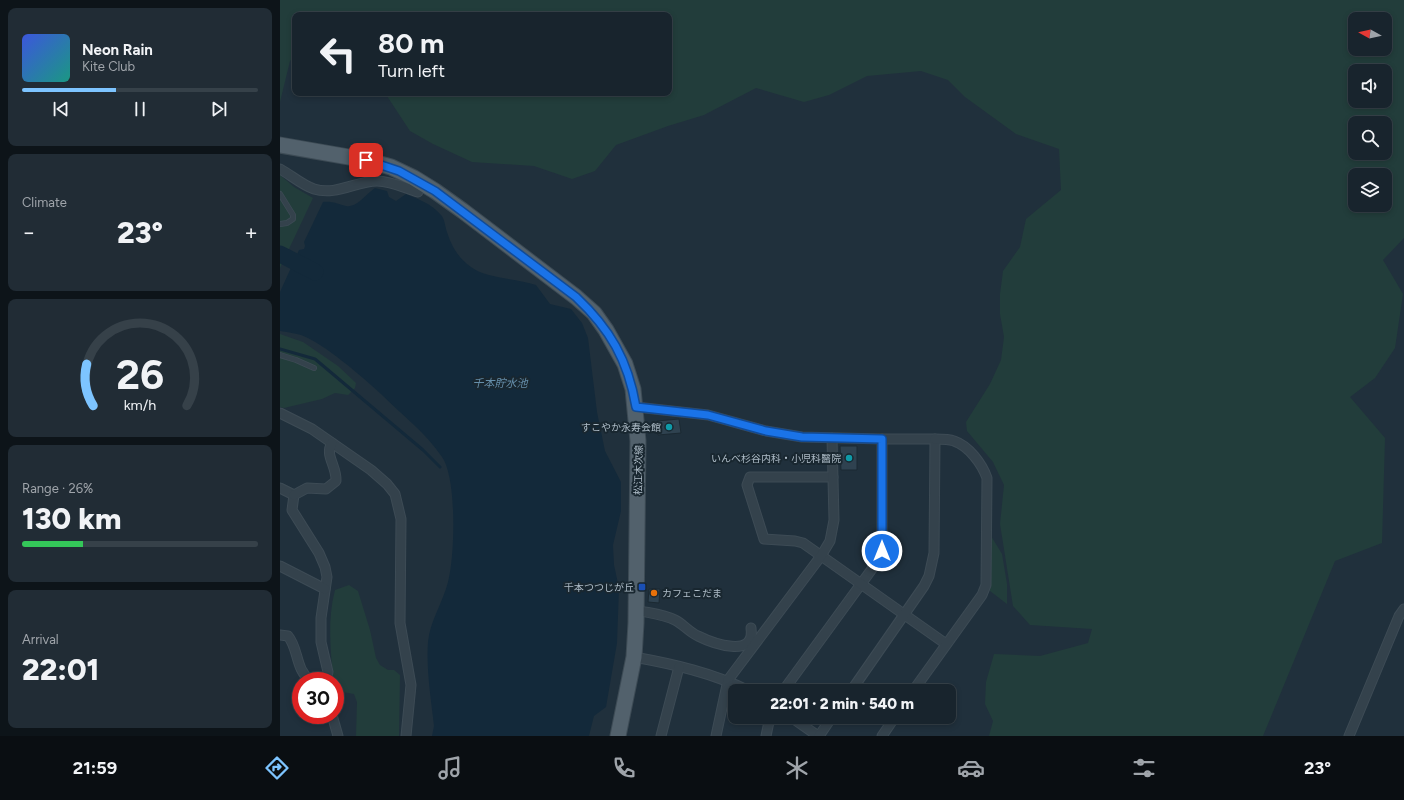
<!DOCTYPE html>
<meta charset="utf-8">
<style>
:root{--surface:#18242d;--page:#212c35;--text:#f1f3f6;--muted:#9fa4aa;--line:#364149;--accent:#7dc4ff}
body{margin:0;font-family:Figtree,"Noto Sans JP",sans-serif;background:var(--page);color:var(--text);height:100vh;display:flex;flex-direction:column;font-size:15px;white-space:nowrap}
*{box-sizing:border-box;margin:0}
p{font-size:13px;color:var(--muted)}
.icon{flex:none;width:22px;height:22px;fill:none;stroke:currentColor;stroke-width:2;stroke-linecap:round;stroke-linejoin:round}
.map{position:relative;flex:1;overflow:hidden}
.sheet{display:flex;flex-direction:column;gap:8px;padding:8px;background:#0d1419;width:280px}
.sheet>*{flex:none}
.top-card{position:absolute;left:12px;top:12px;width:380px;height:84px;border-radius:8px;box-shadow:0 2px 6px #0003,0 0 0 1px var(--line);background:#18242d;color:var(--text);overflow:hidden}
.needle{width:26px;rotate:278deg}
.tools{position:absolute;left:1068px;top:12px;display:grid;gap:8px}
.tools a{display:grid;place-items:center;width:44px;height:44px;border-radius:8px;background:var(--surface);box-shadow:0 2px 6px #0003,0 0 0 1px var(--line);font-size:20px}
.speed{position:absolute;left:12px;top:672px;display:flex;gap:8px;font-size:20px;font-weight:700;text-align:center}
.speed>*{display:grid;place-content:center;width:52px;height:52px;border-radius:50%;background:var(--surface);box-shadow:0 2px 6px #0003,0 0 0 1px var(--line);line-height:1}
.speed .limit{border:6px solid #d22;background:#fff;color:#111}
.pin{position:absolute;display:grid;place-items:center;width:34px;height:34px;color:#fff;margin:-17px;border-radius:8px;box-shadow:0 2px 6px #0006}
.me{position:absolute;width:44px;margin:-22px;rotate:0deg;stroke-linejoin:round;filter:drop-shadow(0 0 3px #0008)}
.turn{display:flex;align-items:center;gap:14px;height:84px;padding:0 20px;font-size:18px}
.turn .icon{width:52px;height:52px;stroke-width:2.5}
.turn b{display:block;font-size:28px;line-height:34px}
.big{font-size:30px;font-weight:800;line-height:1.1}
.sheet .tile{flex:1;display:flex;flex-direction:column;justify-content:center;gap:6px;min-width:0;padding:0 14px;border-radius:8px;background:var(--page)}
.sheet .dial{align-items:center;gap:0}
.dial svg{height:104px;overflow:visible;fill:none;stroke:var(--line);stroke-width:7;stroke-linecap:round;text-anchor:middle}
.dial text{fill:var(--text);stroke:none}
.song{display:flex;align-items:center;gap:12px}
.cover{width:48px;height:48px;border-radius:6px;background:linear-gradient(135deg,hsl(230 70% 55%),hsl(170 70% 35%))}
.played{height:4px;border-radius:2px;background:linear-gradient(90deg,var(--accent) 40%,var(--line) 40%)}
.keys{display:flex;justify-content:space-around;direction:ltr}
.heat{display:flex;justify-content:space-between;align-items:center;font-size:22px;direction:ltr}
.charge{height:6px;border-radius:3px;background:linear-gradient(90deg,#34c759 26%,var(--line) 0)}
.trip{position:absolute;left:448px;top:684px;width:228px;height:40px;border-radius:8px;background:var(--surface);box-shadow:0 2px 6px #0003,0 0 0 1px var(--line);font-weight:800;line-height:40px;text-align:center}
.tabs{display:flex;height:64px;justify-content:space-around;align-items:center;background:#0a0e12;color:var(--muted)}
.tabs .icon{width:28px;height:28px}
.tabs .selected{color:var(--accent)}
.tabs b{font-size:18px;color:var(--text)}
main{display:flex;flex:1;min-height:0}
.map>svg:first-child{display:block}
</style>
<main>
<section class="sheet">
<div class="tile">
<div class="song"><i class="cover"></i><div><b>Neon Rain</b><p>Kite Club</p></div></div>
<div class="played"></div>
<div class="keys"><svg class="icon" aria-label="previous" viewBox="0 0 24 24"><path d="M18 5L8 12l10 7zM5 5v14"/></svg><svg class="icon" aria-label="pause" viewBox="0 0 24 24"><path d="M8 5v14M16 5v14"/></svg><svg class="icon" aria-label="next" viewBox="0 0 24 24"><path d="M6 5l10 7-10 7zM19 5v14"/></svg></div>
</div>
<div class="tile"><p>Climate</p>
<div class="heat"><a>−</a><b class="big">23°</b><a>+</a></div>
</div>
<div class="tile dial"><svg viewBox="0 0 100 80">
<path d="M14 69A42 42 0 1 1 86 69"/>
<path d="M14 69A42 42 0 0 1 9 37" stroke="#7dc4ff"/>
<text x="50" y="56" font-size="32" font-weight="700">26</text>
<text x="50" y="72" font-size="11">km/h</text>
</svg></div>
<div class="tile"><p>Range · 26%</p><b class="big">130 km</b><div class="charge"></div></div>
<div class="tile"><p>Arrival</p><b class="big">22:01</b></div>
</section>
<div class="map">
<svg width="1124" height="736" viewBox="0 0 1124 736">
<rect width="100%" height="100%" fill="#20303c"/>
<g fill="#223d3b" fill-rule="evenodd">
<path d="M0 0H1124V238L1103 260 1123 294 1115 348 1095 378 1070 397 1105 438 1102 543 1055 561 983 736H709L713 721 705 704 706 682 714 654 760 656 808 643 812 629 750 625 733 606 720 524 724 485 713 462 687 431 686 422 710 384 721 360 724 337 720 314V294L723 271 740 247 746 219 781 190 779 149 736 134 685 97 668 80 641 71 587 76 549 95 524 102 476 88 424 115 388 126 336 145 315 171 292 179 254 166 192 162 153 144 130 131 105 93H389V15H15V56L10 61 0 102ZM1075 19H1105V49H1075ZM1075 71H1105V101H1075ZM1075 123H1105V153H1075ZM1075 175H1105V205H1075Z"/>
<path d="M0 175 14 187 33 198 0 268Z"/>
<path d="M0 334 23 342 58 366 76 383 75 388 68 395 55 393 42 399 4 408 0 407Z"/>
<path d="M711 536 722 554 727 584V604L710 591Z"/>
<path d="M69 585 78 591 90 630 96 658 100 665 108 670H114L120 675 119 736H76L77 702 74 694 57 691 55 688V681H53C51 650 47 620 55 590Z"/>
</g>
<path fill="#13293a" d="M95 188 107 191 109 197 116 201 126 194C138 199 152 204 161 215 164 218 165 224 166 229 171 245 177 257 191 267 205 278 238 279 256 285L270 304 291 309 302 323 308 338 317 412 325 451 341 482V511L333 545 334 565 339 588 337 643 326 707 314 716 309 736H152L154 726C151 699 146 669 148 642 150 621 163 602 168 582 175 556 177 478 162 457 146 433 121 414 101 394 84 378 42 342 21 335 14 333 7 332 0 331V292L19 250 24 249 25 246 24 242 43 202C53 201 57 204 66 206 77 208 87 193 95 188Z"/>
<g fill="none" stroke-linecap="round" stroke-linejoin="round">
<path stroke="#13293a" stroke-width="3" d="M0 349 35 359 143 450 160 467"/>
<path stroke="#13293a" stroke-width="17" d="M0 254 35 272"/>
</g>
<g fill="#2f4250" stroke="#1b2932">
<path d="M399 419 401 433 378 435 377 421Z"/>
<path d="M560 446H577V470H561Z"/>
<path d="M369 589H380L379 603 368 602Z"/>
</g>
<g fill="none" stroke-linecap="round" stroke-linejoin="round">
<g stroke="#3d4b55" stroke-width="6">
<g id="service">
<path d="M0 194 13 215V219L7 223 0 224"/>
<path d="M0 355 16 360 34 368"/>
</g>
</g>
<g stroke="#3d4b55" stroke-width="11">
<g id="minor">
<path d="M0 169C11 175 22 185 34 189 56 196 76 181 97 181 111 181 125 188 138 192"/>
<path d="M356 407 428 415 486 431 522 437 602 439V551L600 558 503 691"/>
<path d="M0 413 32 429 91 470 107 484 115 494 121 519 120 623 131 685 126 736"/>
<path d="M553 477H470L467 485 484 539 515 541 523 543 666 644"/>
<path d="M0 488 14 495"/>
<path d="M14 495 12 510 39 553 45 567 47 577 41 618V642L48 672 46 681"/>
<path d="M14 495 27 488 46 489 56 481C57 466 44 455 52 443"/>
<path d="M0 566 45 589"/>
<path d="M356 610C368 613 383 614 395 620 403 624 409 632 418 636 432 643 476 659 471 628"/>
<path d="M0 635 8 636C19 649 15 670 31 681"/>
<path d="M354 657C393 664 433 673 469 691"/>
<path d="M571 691 644 586 649 576 654 553 655 439H602"/>
<path d="M633 691 702 595 706 585 707 478C702 464 689 446 674 441 669 439 661 439 655 439"/>
<path d="M52 715 58 736"/>
<path d="M511 717 538 736"/>
<path d="M381 736 399 667"/>
<path d="M436 736 448 680 541 556 550 541 554 520 552 438"/>
<path d="M486 736 490 717"/>
<path d="M539 736 552 717"/>
<path d="M602 736 615 717"/>
<path d="M1069 736 1119 616 1124 609"/>
</g>
</g>
<g stroke="#3d4b55" stroke-width="17">
<path id="primary" d="M0 145 86 160 111 167 134 178 155 191 183 211 296 297 314 313 326 330 345 364 353 389 358 441 356 623 354 657 338 736"/>
</g>
<use href="#service" stroke="#34424c" stroke-width="4.5"/>
<use href="#minor" stroke="#34424c" stroke-width="9"/>
<use href="#primary" stroke="#52616c" stroke-width="15"/>
</g>
<g fill="none" stroke-linecap="round" stroke-linejoin="round">
<g stroke="#114b97" stroke-width="10">
<path id="route" d="M86 160 119 171 155 191 296 297C330 329 348 360 356 407L428 415 486 431 522 437 602 439V551"/>
</g>
<use href="#route" stroke="#1a73e8" stroke-width="7"/>
</g>
<g fill="#0f9aa8" stroke="#192730" stroke-width="1.5">
<circle cx="389" cy="427" r="4"/>
<circle cx="569" cy="458" r="4"/>
</g>
<rect fill="#1a4fb4" stroke="#192730" stroke-width="1.5" x="358" y="583" width="8" height="8" rx="2"/>
<circle fill="#e8710a" stroke="#192730" stroke-width="1.5" cx="374" cy="593" r="4"/>
<g text-anchor="middle" stroke-width="4" stroke-linejoin="round" paint-order="stroke">
<g font-size="10" fill="#afbdc8" stroke="#192730" text-anchor="end">
<text x="381" y="431">すこやか永寿会館</text>
<text x="561" y="462">いんべ杉谷内科・小児科醫院</text>
<text x="354" y="591">千本つつじが丘</text>
<text x="382" y="597" text-anchor="start">カフェこだま</text>
</g>
<g font-size="10" fill="#afbdc8" stroke="#192730">
<text transform="translate(358 470) rotate(-89)" y="4">松江木次線</text>
</g>
<g font-size="11" font-style="italic" fill="#658eaa" stroke="#192730">
<text x="220" y="387">千本貯水池</text>
</g>
</g>
</svg>
<div class="tools">
<a><svg class="needle" viewBox="-14 -14 28 28"><path d="M0-13l5 13h-10z" fill="#e53935"/><path d="M0 13l5-13h-10z" fill="#9fa4aa"/></svg></a>
<a><svg class="icon" aria-label="sound" viewBox="0 0 24 24"><path d="M4 9h4l5-4v14l-5-4H4zM17 9q2 3 0 6"/></svg></a>
<a><svg class="icon" aria-label="search" viewBox="0 0 24 24"><circle cx="10" cy="10" r="6"/><path d="M15 15l6 6"/></svg></a>
<a><svg class="icon" aria-label="layers" viewBox="0 0 24 24"><path d="M12 4l9 5-9 5-9-5zM3 14l9 5 9-5"/></svg></a>
</div>
<div class="speed"><div class="limit">30</div></div>
<div class="pin" style="left:86px;top:160px;background:#d93025"><svg class="icon" aria-label="arrive" viewBox="0 0 24 24"><path d="M6 21V4h12l-3 4 3 4H6"/></svg></div>
<svg class="me" style="left:602px;top:551px" viewBox="-20 -20 40 40"><circle r="17" fill="#1a73e8" stroke="#fff" stroke-width="3"/><path d="M0-11L8 9 0 5-8 9z" fill="#fff"/></svg>
<div class="trip">22:01 · 2 min · 540 m</div>
<div class="top-card">
<div class="turn"><svg class="icon" aria-label="left" viewBox="0 0 24 24"><path d="M17 20v-9H6M10 6l-5 5 5 5"/></svg><div><b>80 m</b>Turn left</div></div>
</div>
</div>
</main>
<nav class="tabs">
<b>21:59</b>
<svg class="icon selected" aria-label="directions" viewBox="0 0 24 24"><path d="M12 3l9 9-9 9-9-9zM9 14v-3h6M13 9l2 2-2 2"/></svg>
<svg class="icon" aria-label="music" viewBox="0 0 24 24"><path d="M9 18V5l10-2v13"/><circle cx="6" cy="18" r="3"/><circle cx="16" cy="16" r="3"/></svg>
<svg class="icon" aria-label="phone" viewBox="0 0 24 24"><path d="M5 4h4l2 5-3 2q2 4 5 5l2-3 5 2v4C11 20 4 13 5 4z"/></svg>
<svg class="icon" aria-label="climate" viewBox="0 0 24 24"><path d="M12 3v18M4 7l16 10M4 17L20 7"/></svg>
<svg class="icon" aria-label="car" viewBox="0 0 24 24"><path d="M5 17H2v-5l4-1 3-4h7l3 4 3 1v5h-3M9 17h6M6 11h13"/><circle cx="7" cy="17" r="2"/><circle cx="17" cy="17" r="2"/></svg>
<svg class="icon" aria-label="filters" viewBox="0 0 24 24"><path d="M4 7h16M4 17h16"/><circle cx="9" cy="7" r="2"/><circle cx="15" cy="17" r="2"/></svg>
<b>23°</b>
</nav>
